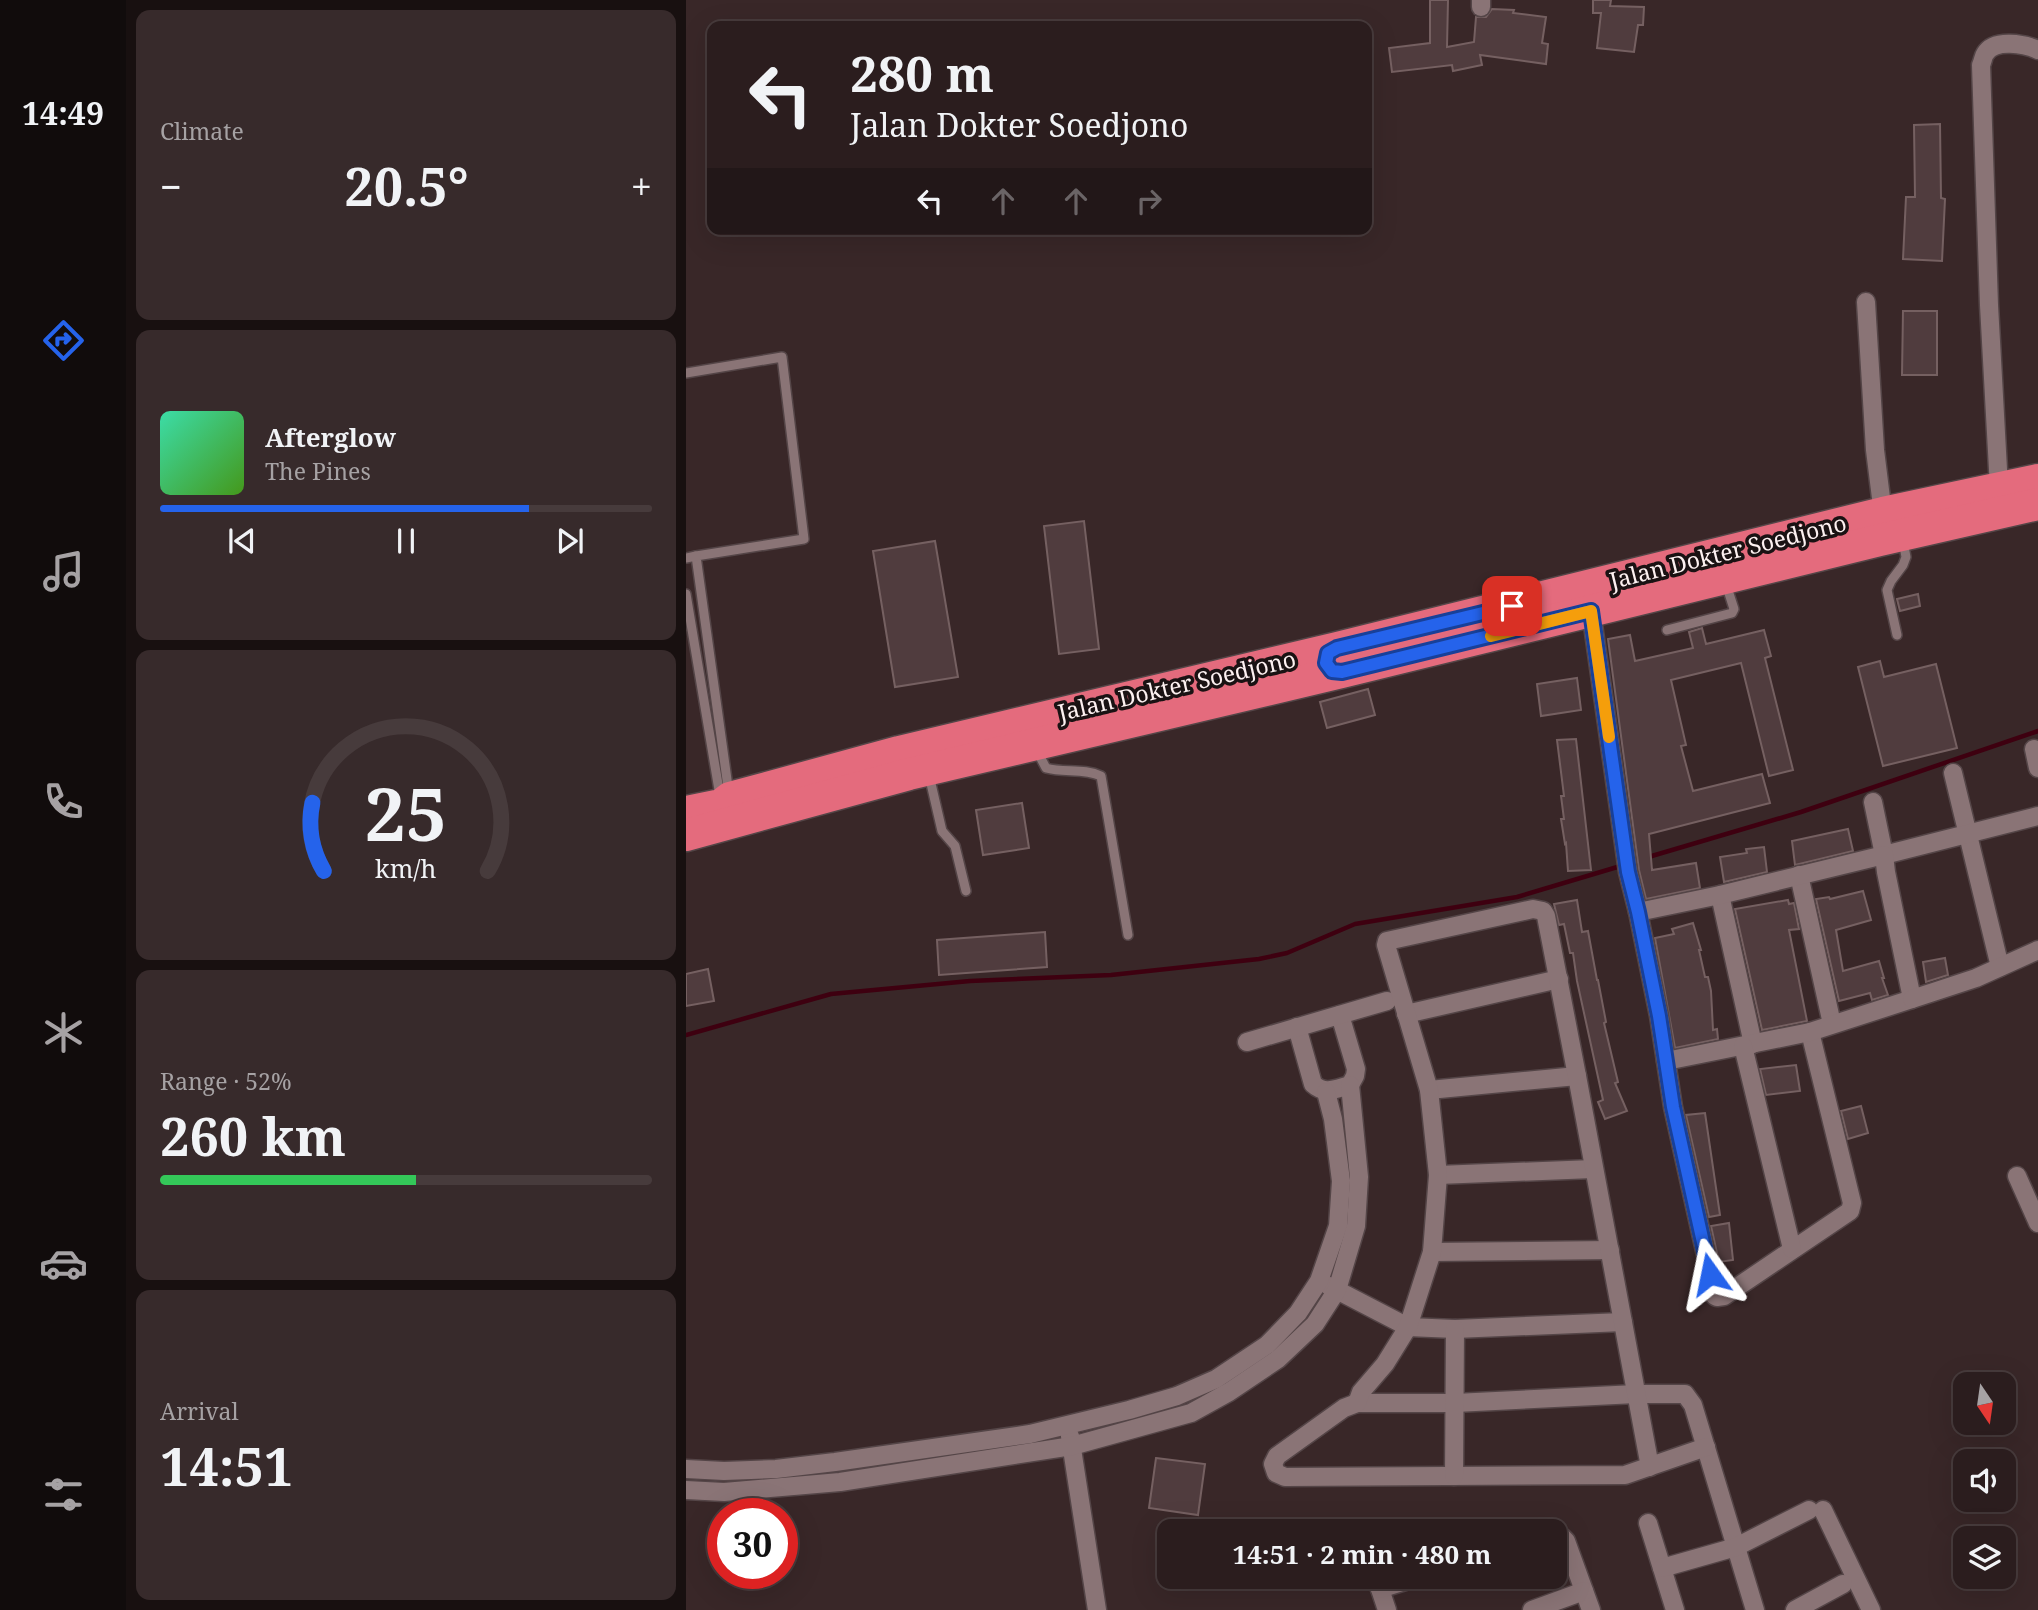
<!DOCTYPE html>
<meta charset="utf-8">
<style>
:root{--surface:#2b1d1e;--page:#372a2b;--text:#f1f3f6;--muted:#a6a2a4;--line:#473b3c;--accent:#2563eb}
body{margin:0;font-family:"Noto Serif",serif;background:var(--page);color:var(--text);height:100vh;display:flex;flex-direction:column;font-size:26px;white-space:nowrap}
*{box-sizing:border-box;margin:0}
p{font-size:23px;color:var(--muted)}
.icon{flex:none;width:38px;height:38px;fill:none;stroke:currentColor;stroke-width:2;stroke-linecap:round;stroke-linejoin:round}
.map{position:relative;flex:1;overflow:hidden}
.details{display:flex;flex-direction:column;gap:10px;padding:10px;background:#181010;width:560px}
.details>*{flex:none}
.top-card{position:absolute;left:21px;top:21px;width:665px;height:214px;border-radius:14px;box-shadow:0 7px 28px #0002,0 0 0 2px var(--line);background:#2b1d1e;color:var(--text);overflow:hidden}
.needle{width:46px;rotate:167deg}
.tools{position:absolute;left:1267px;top:1372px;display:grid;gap:14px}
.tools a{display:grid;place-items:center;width:63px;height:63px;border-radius:14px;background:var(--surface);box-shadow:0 7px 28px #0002,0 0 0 2px var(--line);font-size:35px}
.speed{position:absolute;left:21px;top:1498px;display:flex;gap:14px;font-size:35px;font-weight:700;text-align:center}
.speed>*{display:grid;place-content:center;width:91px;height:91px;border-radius:50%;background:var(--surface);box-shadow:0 7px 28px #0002,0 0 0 2px var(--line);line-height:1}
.speed .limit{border:10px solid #d22;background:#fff;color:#111}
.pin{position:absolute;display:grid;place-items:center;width:60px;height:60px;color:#fff;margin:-30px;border-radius:14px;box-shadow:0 4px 10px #0006}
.me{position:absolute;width:77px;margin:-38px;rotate:348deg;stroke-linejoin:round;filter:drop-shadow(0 0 5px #0008)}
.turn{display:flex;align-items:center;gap:24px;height:147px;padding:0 28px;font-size:32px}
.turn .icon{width:91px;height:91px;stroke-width:2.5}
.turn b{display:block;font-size:49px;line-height:60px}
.lanes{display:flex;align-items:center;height:66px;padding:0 28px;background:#0003;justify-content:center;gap:35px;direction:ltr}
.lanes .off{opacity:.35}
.big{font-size:52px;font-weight:700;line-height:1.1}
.details .tile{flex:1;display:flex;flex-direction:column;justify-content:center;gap:10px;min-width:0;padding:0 24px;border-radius:14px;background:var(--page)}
.details .dial{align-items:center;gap:0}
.dial svg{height:182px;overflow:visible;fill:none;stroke:var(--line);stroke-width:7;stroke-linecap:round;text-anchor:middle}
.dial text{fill:var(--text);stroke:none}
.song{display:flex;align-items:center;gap:21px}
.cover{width:84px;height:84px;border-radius:10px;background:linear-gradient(135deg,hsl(160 70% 55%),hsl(100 70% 35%))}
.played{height:7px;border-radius:4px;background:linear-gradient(90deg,var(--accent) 75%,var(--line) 75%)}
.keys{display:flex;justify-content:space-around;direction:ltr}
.heat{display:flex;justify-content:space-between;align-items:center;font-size:38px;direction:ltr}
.charge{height:10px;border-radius:5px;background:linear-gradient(90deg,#34c759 52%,var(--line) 0)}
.trip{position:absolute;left:471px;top:1519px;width:410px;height:70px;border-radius:14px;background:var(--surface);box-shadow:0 7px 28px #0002,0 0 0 2px var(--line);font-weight:700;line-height:70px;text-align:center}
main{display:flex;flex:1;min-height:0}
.dock{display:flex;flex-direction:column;width:126px;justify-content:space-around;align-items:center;background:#110c0c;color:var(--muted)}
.dock .icon{width:49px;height:49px}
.dock .on{color:var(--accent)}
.dock b{font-size:32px;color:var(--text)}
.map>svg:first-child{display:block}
</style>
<main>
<nav class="dock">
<b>14:49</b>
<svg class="icon on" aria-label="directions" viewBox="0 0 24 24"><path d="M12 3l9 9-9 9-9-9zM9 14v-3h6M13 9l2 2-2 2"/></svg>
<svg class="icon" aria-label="music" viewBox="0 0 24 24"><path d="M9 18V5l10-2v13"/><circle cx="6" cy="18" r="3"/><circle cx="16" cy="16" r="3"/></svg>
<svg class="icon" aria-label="phone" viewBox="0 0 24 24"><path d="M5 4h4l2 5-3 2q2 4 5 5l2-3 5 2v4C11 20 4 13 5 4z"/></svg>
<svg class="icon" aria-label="climate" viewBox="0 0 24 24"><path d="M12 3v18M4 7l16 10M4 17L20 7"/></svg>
<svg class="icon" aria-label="car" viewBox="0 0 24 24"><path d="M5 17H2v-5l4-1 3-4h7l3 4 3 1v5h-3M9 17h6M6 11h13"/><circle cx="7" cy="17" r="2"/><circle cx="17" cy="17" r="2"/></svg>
<svg class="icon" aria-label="filters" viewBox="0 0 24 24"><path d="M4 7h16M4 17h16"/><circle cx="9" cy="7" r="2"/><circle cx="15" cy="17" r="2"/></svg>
</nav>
<section class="details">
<div class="tile"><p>Climate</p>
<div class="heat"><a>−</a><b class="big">20.5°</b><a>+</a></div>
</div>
<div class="tile">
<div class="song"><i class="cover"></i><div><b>Afterglow</b><p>The Pines</p></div></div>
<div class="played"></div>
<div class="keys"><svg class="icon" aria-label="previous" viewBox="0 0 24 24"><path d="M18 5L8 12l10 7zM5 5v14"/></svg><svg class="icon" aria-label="pause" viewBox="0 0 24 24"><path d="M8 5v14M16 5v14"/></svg><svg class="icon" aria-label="next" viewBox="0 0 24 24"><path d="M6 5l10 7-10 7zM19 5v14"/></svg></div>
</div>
<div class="tile dial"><svg viewBox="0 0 100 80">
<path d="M14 69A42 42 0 1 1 86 69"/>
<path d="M14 69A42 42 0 0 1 9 39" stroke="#2563eb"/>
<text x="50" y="56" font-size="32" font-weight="700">25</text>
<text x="50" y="72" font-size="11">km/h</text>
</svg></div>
<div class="tile"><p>Range · 52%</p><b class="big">260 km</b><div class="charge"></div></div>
<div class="tile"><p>Arrival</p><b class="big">14:51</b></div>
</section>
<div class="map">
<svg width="1352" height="1610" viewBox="0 0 1352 1610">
<rect width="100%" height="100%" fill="#392728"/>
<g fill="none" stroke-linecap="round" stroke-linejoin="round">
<g stroke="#3e0010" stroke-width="4.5">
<path d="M959 858 1115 812 1352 731"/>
<path d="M0 1035 145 994 284 981 425 975 573 959 601 953 669 924 831 897 938 865"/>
</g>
</g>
<g fill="#503c3e" stroke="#756061" stroke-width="2">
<path d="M744 0H762L761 47 788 42 790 17H800L806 9 828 10 827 13 860 17 856 43 862 44 860 64 794 55 796 65 767 71 766 65 706 72 703 48 744 43Z"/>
<path d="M907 0H925L924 6 958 7 957 25H952L948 52 911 48 915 13H907Z"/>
<path d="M1254 124 1255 198 1259 199 1256 261 1217 259 1220 197H1229L1228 125Z"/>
<path d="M1217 311H1251V375H1216Z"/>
<path d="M398 521 413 649 373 654 358 526Z"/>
<path d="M249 541 272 677 209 687 187 551Z"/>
<path d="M1232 594 1234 606 1214 611 1211 599Z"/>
<path d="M1016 628 1020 644 1078 630 1085 656 1079 658 1107 770 1083 776 1055 663 985 680 1000 745 995 746 1007 791 1076 774 1084 803 963 834 966 870 1010 863 1014 888 960 899 953 870 922 639 944 635 949 661 1007 648 1003 632Z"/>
<path d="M1194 661 1198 677 1250 664 1271 748 1197 766 1172 667Z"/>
<path d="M891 678 895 710 855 716 851 684Z"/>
<path d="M682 689 689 715 641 728 634 702Z"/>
<path d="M890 739 905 870 882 871 880 843 879 844 875 819H878L875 796H878L871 740Z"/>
<path d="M336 803 343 848 297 855 290 810Z"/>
<path d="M1162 829 1167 851 1109 865 1106 841Z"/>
<path d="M1078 847 1081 872 1038 882 1034 857 1061 853 1060 849Z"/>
<path d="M1177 891 1185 920 1150 930 1157 971 1193 961 1198 978H1196L1202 995 1186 1000 1184 993 1153 1001 1130 899 1143 897 1144 899Z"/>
<path d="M891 900 896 932 902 931 911 980H912L920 1022 918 1023 932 1082 929 1083 941 1111 919 1119 912 1102 917 1100 891 981 887 953H884L878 924 873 925 868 904Z"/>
<path d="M1102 900 1103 904 1108 903 1113 929 1103 930 1121 1021 1076 1030 1049 909Z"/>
<path d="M1007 923 1015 950H1013L1019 977H1022L1025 991 1027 1030 1031 1029 1032 1039 989 1048 969 938 988 934 986 929Z"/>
<path d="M359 932 361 967 253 975 251 940Z"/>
<path d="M1259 958 1262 975 1240 982 1237 962Z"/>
<path d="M22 969 28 1001 0 1006V974Z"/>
<path d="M1110 1065 1114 1091 1080 1095 1074 1069Z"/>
<path d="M1175 1106 1182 1133 1162 1139 1155 1111Z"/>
<path d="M1019 1113 1034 1215 1023 1217 1000 1115Z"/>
<path d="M1043 1223 1047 1260 1033 1262 1025 1226Z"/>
<path d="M470 1458 519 1464 512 1515 463 1508Z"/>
</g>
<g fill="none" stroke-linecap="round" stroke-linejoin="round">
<g stroke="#544547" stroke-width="12">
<g id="lane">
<path d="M0 373 96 357 118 539 10 556 43 794"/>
<path d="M0 558 10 556"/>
<path d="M0 594 34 796"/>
<path d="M981 630 1046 613 1048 609 1040 584"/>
<path d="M1211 635 1201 590 1205 581 1217 565 1220 557 1217 541"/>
<path d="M350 749 360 768C378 773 398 768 415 776L442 935"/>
<path d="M243 775 256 831 269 846 280 891"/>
</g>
</g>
<g stroke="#544547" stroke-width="21">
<g id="street">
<path d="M795 0V7"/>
<path d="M1180 302 1189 450 1198 522"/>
<path d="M1313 488 1303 305 1295 65C1297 61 1297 57 1299 54 1308 38 1339 44 1352 50"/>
<path d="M905 611 942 872 952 912 973 1016 987 1107 1029 1296 1031 1297 1038 1296 1164 1211 1166 1203 1124 1032"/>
<path d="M1348 749 1352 768"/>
<path d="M1267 773 1314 967"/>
<path d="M1187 802 1198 855 1352 816"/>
<path d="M1113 875 1146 1024"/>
<path d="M1034 895 1067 1044"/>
<path d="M952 912 1034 895 1198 855 1200 872 1224 989 1226 999 1124 1032 980 1061"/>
<path d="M1226 999 1290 978 1352 950"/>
<path d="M720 1014 873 979"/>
<path d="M611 1027 627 1084C639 1095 649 1089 664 1085L669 1076 670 1069 654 1015"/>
<path d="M561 1042 701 1001"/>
<path d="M1057 1046 1106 1249"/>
<path d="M743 1090 891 1076"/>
<path d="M752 1175 907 1169"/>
<path d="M1331 1176 1352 1223"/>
<path d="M746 1252 924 1250"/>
<path d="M643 1286 722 1327 769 1329 937 1322"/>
<path d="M671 1403H769L950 1394H999L1007 1405 1069 1610"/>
<path d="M384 1436 411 1610"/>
<path d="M964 1467 891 1076 860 916 857 911 847 909 701 941 700 945 743 1090 752 1175 746 1252 722 1327 699 1364 675 1392 671 1403 658 1408 591 1456 587 1464 590 1473 599 1477 939 1475 1020 1447"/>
<path d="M0 1469 38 1471 90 1469 149 1462 344 1434 443 1410 491 1396 530 1379 581 1345 612 1313 633 1281 652 1226 655 1181 647 1119 640 1092"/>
<path d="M768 1476 769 1329"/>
<path d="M0 1490 38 1492 154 1482 386 1446 505 1413 543 1392 592 1359 629 1324 651 1290 670 1226 673 1177 664 1085"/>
<path d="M1137 1510 1185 1610"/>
<path d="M962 1523 989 1610"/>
<path d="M868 1537H876L880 1541 905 1610"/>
<path d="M976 1568 1050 1547 1123 1510"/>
<path d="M690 1577 701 1610"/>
<path d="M694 1589 732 1577"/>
<path d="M846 1610 898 1591"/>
<path d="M1109 1610 1157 1584"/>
</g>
</g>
<g stroke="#544547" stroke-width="35">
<g id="highway">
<path d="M0 812 35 805 44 798 213 752 651 648 1197 513 1352 480"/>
<path d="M0 835 223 774 656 672 1194 540 1352 504"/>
</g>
</g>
<use href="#lane" stroke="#8a7476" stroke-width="9"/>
<use href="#street" stroke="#8a7476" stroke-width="18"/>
<use href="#highway" stroke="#e46b7d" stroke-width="32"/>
</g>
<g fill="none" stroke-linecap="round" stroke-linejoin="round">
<g stroke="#184099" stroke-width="18">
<path id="route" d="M826 606 651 648 642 653 640 663 646 671 656 672 905 611 942 872 952 912 973 1016 987 1107 1024 1274"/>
</g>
<use href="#route" stroke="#2563eb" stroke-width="12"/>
<path stroke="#f59e0b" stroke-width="12" d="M805 636 905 611 923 737"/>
</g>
<g text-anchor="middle" stroke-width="7" stroke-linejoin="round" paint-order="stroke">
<g font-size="23" fill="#fdf1f1" stroke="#1a1213">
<text transform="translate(1042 552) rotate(-14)" y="8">Jalan Dokter Soedjono</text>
<text transform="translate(491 686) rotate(-13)" y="8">Jalan Dokter Soedjono</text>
</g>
</g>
</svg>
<div class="tools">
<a><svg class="needle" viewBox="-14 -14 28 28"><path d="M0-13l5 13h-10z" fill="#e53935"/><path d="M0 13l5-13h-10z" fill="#a6a2a4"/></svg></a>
<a><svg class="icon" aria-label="sound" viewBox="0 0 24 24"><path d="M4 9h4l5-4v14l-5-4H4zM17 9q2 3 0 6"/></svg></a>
<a><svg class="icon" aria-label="layers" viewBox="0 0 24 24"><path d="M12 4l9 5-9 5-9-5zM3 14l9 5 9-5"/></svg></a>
</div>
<div class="speed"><div class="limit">30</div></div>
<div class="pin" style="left:826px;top:606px;background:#d93025"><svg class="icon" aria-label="arrive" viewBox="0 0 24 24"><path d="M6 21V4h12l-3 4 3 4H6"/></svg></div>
<svg class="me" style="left:1024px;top:1274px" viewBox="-20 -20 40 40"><path d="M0-17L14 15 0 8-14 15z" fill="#2563eb" stroke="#fff" stroke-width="4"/></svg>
<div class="trip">14:51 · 2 min · 480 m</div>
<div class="top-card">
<div class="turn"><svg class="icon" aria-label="left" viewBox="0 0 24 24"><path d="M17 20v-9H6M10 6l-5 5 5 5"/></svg><div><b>280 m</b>Jalan Dokter Soedjono</div></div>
<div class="lanes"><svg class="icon" aria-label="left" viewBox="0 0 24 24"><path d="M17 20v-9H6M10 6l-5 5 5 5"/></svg><svg class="icon off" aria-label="ahead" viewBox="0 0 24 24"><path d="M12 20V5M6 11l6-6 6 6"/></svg><svg class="icon off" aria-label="ahead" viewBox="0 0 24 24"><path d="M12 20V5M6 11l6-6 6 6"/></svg><svg class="icon off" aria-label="right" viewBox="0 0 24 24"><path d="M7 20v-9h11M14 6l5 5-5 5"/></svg></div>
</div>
</div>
</main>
